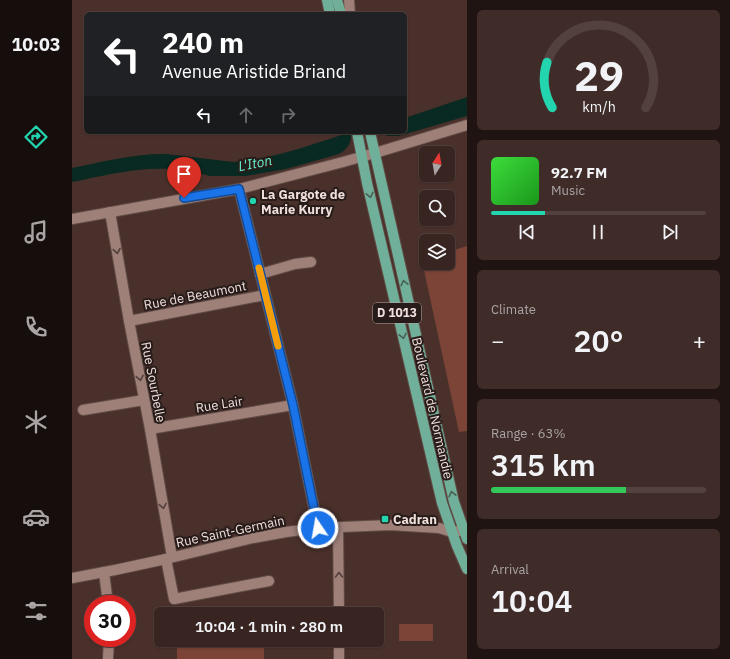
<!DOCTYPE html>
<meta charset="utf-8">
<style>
:root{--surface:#382420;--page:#3f2c29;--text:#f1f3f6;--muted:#aba4a5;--line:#52413e;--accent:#22d5af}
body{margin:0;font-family:"IBM Plex Sans",sans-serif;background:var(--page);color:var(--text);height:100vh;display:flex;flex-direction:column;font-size:15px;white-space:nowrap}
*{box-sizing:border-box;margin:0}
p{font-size:13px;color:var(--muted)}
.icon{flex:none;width:22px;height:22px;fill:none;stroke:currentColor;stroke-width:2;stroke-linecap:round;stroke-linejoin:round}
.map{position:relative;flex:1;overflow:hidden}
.sheet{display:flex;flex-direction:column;gap:10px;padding:10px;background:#1f1412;width:263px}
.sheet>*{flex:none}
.top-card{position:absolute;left:12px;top:12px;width:323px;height:122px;border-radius:6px;box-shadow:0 1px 3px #0004,0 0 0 1px var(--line);background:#202124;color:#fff;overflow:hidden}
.needle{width:26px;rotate:11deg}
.tools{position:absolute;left:347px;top:146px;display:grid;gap:8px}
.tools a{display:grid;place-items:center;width:36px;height:36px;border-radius:6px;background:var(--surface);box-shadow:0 1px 3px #0004,0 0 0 1px var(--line);font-size:20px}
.speed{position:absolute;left:12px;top:595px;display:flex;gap:8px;font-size:20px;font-weight:700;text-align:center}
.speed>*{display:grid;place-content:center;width:52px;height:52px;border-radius:50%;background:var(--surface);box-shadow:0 1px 3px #0004,0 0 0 1px var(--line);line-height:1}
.speed .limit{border:6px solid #d22;background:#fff;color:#111}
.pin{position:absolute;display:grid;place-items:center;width:34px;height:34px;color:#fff;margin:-41px -17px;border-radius:50% 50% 50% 0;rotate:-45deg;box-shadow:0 0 4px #0007}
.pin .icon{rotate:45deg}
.me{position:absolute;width:44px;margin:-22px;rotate:348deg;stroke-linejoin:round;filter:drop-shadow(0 0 3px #0008)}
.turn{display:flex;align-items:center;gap:14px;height:84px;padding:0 12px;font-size:18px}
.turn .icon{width:52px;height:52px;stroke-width:2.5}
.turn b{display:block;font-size:28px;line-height:34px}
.lanes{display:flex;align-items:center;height:38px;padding:0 12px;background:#0003;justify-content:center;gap:20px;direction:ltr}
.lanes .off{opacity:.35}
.big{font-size:30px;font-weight:600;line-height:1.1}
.sheet .tile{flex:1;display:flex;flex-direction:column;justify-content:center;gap:6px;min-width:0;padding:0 14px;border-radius:6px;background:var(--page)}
.sheet .dial{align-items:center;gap:0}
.dial svg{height:104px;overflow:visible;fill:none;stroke:var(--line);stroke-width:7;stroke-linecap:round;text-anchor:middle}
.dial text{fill:var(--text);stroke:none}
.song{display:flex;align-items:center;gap:12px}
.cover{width:48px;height:48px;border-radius:6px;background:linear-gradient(135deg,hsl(120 70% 55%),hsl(120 70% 35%))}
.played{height:4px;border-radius:2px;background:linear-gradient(90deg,var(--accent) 25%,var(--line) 25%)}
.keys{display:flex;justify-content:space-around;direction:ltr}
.heat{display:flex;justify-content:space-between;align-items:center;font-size:22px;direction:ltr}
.charge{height:6px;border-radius:3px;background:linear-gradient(90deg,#34c759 63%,var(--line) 0)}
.trip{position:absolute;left:82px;top:607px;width:230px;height:40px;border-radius:6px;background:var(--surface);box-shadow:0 1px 3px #0004,0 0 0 1px var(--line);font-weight:600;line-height:40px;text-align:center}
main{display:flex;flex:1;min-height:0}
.dock{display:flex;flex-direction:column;width:72px;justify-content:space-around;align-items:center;background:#160e0d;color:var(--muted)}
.dock .icon{width:28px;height:28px}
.dock .selected{color:var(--accent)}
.dock b{font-size:18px;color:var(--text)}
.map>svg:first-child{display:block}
</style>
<main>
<nav class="dock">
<b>10:03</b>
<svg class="icon selected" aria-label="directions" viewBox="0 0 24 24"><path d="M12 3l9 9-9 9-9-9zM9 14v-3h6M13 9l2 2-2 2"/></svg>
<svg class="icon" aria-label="music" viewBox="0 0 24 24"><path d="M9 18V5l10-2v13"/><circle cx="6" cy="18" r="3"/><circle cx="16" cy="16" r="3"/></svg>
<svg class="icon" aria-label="phone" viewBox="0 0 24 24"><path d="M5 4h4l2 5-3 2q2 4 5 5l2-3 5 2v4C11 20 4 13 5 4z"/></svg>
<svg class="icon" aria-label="climate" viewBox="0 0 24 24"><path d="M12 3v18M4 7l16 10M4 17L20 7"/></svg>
<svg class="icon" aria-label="car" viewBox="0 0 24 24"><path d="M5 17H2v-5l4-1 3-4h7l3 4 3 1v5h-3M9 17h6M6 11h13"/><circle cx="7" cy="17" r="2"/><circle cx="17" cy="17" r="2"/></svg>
<svg class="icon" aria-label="filters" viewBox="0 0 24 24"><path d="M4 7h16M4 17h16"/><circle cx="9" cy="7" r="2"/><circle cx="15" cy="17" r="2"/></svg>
</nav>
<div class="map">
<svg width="395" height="659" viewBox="0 0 395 659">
<rect width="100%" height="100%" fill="#4a302a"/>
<g fill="#7c4437">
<path d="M395 246V431L387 432 350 261 354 260V263H376V252Z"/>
<path d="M190 606 191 614H104V610Z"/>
<rect x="327" y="624" width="34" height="17"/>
<rect x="105" y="640" width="87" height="19"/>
</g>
<g fill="#092a22">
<path d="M395 97V116L327 136H315L313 135 311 132H333V118Z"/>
<path d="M279 132C280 142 276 149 267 154L214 169 174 176H138C128 174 118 171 108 170 73 165 34 175 0 182V168C30 162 64 153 95 154L161 162C202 159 241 144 279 132Z"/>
</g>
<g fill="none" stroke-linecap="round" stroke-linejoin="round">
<g stroke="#614c46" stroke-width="12">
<g id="minor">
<path d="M277 0 278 14"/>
<path d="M167 189 221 405 246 528"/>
<path d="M38 212 57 321 78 429 100 557"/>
<path d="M188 274 223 264 239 262"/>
<path d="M57 321 193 295"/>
<path d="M11 410 72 400"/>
<path d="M78 429 221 405"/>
<path d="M266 527 267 614"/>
<path d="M94 559 102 599 197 581"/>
<path d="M32 572 36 604"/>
<path d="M267 640V659"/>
<path d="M36 659 37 638"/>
</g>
</g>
<g stroke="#614c46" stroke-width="12">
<g id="tertiary">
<path d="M303 153 395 125"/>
<path d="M0 578 43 570 94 559 181 538 214 532 246 528 318 525 367 528 380 532 387 531"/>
</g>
</g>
<g stroke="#614c46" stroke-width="12">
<path id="secondary" d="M0 219 167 189 271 162 303 153"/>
</g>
<g stroke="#614c46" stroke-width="12">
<g id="primary">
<path d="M255 0 258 14"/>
<path d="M265 0 269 14"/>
<path d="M285 132 295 183 370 503 385 546 395 569"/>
<path d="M298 132 382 502 395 539"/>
</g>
</g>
<use href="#minor" stroke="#9e8079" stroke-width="10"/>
<use href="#tertiary" stroke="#9e8079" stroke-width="10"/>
<use href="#secondary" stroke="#9e8079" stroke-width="10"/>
<use href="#primary" stroke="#70b09a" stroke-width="10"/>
</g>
<defs><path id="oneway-chevron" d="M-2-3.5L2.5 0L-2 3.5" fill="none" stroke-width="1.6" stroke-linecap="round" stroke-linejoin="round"/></defs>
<g stroke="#485f53">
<use href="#oneway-chevron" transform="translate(298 195) rotate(77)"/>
<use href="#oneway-chevron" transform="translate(332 283) rotate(-103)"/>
<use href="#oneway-chevron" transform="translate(331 336) rotate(77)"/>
<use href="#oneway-chevron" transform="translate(380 494) rotate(-103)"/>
</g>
<g stroke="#513f3b">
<use href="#oneway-chevron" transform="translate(45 251) rotate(80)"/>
<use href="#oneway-chevron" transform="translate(68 378) rotate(80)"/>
<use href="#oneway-chevron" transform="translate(91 506) rotate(80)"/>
<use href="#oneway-chevron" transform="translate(267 575) rotate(-90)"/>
</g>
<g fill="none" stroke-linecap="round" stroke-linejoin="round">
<g stroke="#114b97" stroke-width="10">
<path id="route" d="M112 198 167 189 221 405 246 528"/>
</g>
<use href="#route" stroke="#1a73e8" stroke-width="7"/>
<path stroke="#f59e0b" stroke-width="7" d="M187 268 206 346"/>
</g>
<g fill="#22d5af" stroke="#271c19" stroke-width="1.5">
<circle cx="181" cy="201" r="4"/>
<rect x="309" y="515" width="8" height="8" rx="2"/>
</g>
<g text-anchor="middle" stroke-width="4" stroke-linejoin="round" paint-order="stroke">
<rect fill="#271c19" stroke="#b4a4a1" stroke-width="1" x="301" y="303" width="48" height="20" rx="3"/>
<g font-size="12" font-weight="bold" fill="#f0dfdb">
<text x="325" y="317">D 1013</text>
</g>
<g font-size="13" font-weight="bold" fill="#f0dfdb" stroke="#271c19" text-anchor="start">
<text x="189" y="199">La Gargote de<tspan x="189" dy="15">Marie Kurry</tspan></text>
<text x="321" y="524">Cadran</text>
</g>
<g font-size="13" fill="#f0dfdb" stroke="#271c19">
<text transform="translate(123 295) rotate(-11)" y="5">Rue de Beaumont</text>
<text transform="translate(82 382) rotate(79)" y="5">Rue Sourbelle</text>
<text transform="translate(147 404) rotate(-9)" y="5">Rue Lair</text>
<text transform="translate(361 408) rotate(77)" y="5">Boulevard de Normandie</text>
<text transform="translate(158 531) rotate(-12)" y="5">Rue Saint-Germain</text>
</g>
<g font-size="14" font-style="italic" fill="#64f0cc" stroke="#271c19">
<text transform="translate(183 163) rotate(-11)" y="5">L'Iton</text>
</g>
</g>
</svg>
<div class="tools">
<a><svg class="needle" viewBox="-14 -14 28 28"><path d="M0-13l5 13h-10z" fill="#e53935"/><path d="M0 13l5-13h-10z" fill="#aba4a5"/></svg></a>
<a><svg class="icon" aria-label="search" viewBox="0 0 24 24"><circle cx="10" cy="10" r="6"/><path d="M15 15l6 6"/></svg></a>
<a><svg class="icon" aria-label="layers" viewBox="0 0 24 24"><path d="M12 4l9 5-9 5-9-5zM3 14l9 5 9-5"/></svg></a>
</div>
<div class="speed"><div class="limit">30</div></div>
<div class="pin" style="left:112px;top:198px;background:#d93025"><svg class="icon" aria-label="arrive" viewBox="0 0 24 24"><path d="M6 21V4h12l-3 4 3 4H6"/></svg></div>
<svg class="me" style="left:246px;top:528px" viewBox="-20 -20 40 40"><circle r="17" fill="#1a73e8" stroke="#fff" stroke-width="3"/><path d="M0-11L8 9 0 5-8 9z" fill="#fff"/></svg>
<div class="trip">10:04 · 1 min · 280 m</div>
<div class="top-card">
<div class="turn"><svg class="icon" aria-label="left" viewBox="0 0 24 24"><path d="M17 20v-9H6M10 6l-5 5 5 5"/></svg><div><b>240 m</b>Avenue Aristide Briand</div></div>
<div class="lanes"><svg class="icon" aria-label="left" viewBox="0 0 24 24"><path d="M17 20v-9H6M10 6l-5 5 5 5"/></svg><svg class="icon off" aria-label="ahead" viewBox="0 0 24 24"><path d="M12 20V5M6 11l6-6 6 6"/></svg><svg class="icon off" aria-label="right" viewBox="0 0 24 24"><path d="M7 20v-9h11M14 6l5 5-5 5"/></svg></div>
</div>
</div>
<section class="sheet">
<div class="tile dial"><svg viewBox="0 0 100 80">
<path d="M14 69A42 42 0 1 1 86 69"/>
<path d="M14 69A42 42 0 0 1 10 34" stroke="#22d5af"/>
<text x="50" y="56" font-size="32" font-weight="700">29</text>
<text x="50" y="72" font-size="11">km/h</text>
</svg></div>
<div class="tile">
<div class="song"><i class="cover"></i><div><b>92.7 FM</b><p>Music</p></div></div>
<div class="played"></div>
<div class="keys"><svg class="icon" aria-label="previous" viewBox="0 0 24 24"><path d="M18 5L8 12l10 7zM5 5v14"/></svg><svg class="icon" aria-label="pause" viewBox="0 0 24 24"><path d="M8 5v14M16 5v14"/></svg><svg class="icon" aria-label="next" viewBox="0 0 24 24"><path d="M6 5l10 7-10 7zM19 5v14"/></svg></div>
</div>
<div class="tile"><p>Climate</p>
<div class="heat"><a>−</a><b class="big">20°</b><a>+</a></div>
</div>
<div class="tile"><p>Range · 63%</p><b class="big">315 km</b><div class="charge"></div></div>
<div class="tile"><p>Arrival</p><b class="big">10:04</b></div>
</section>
</main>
